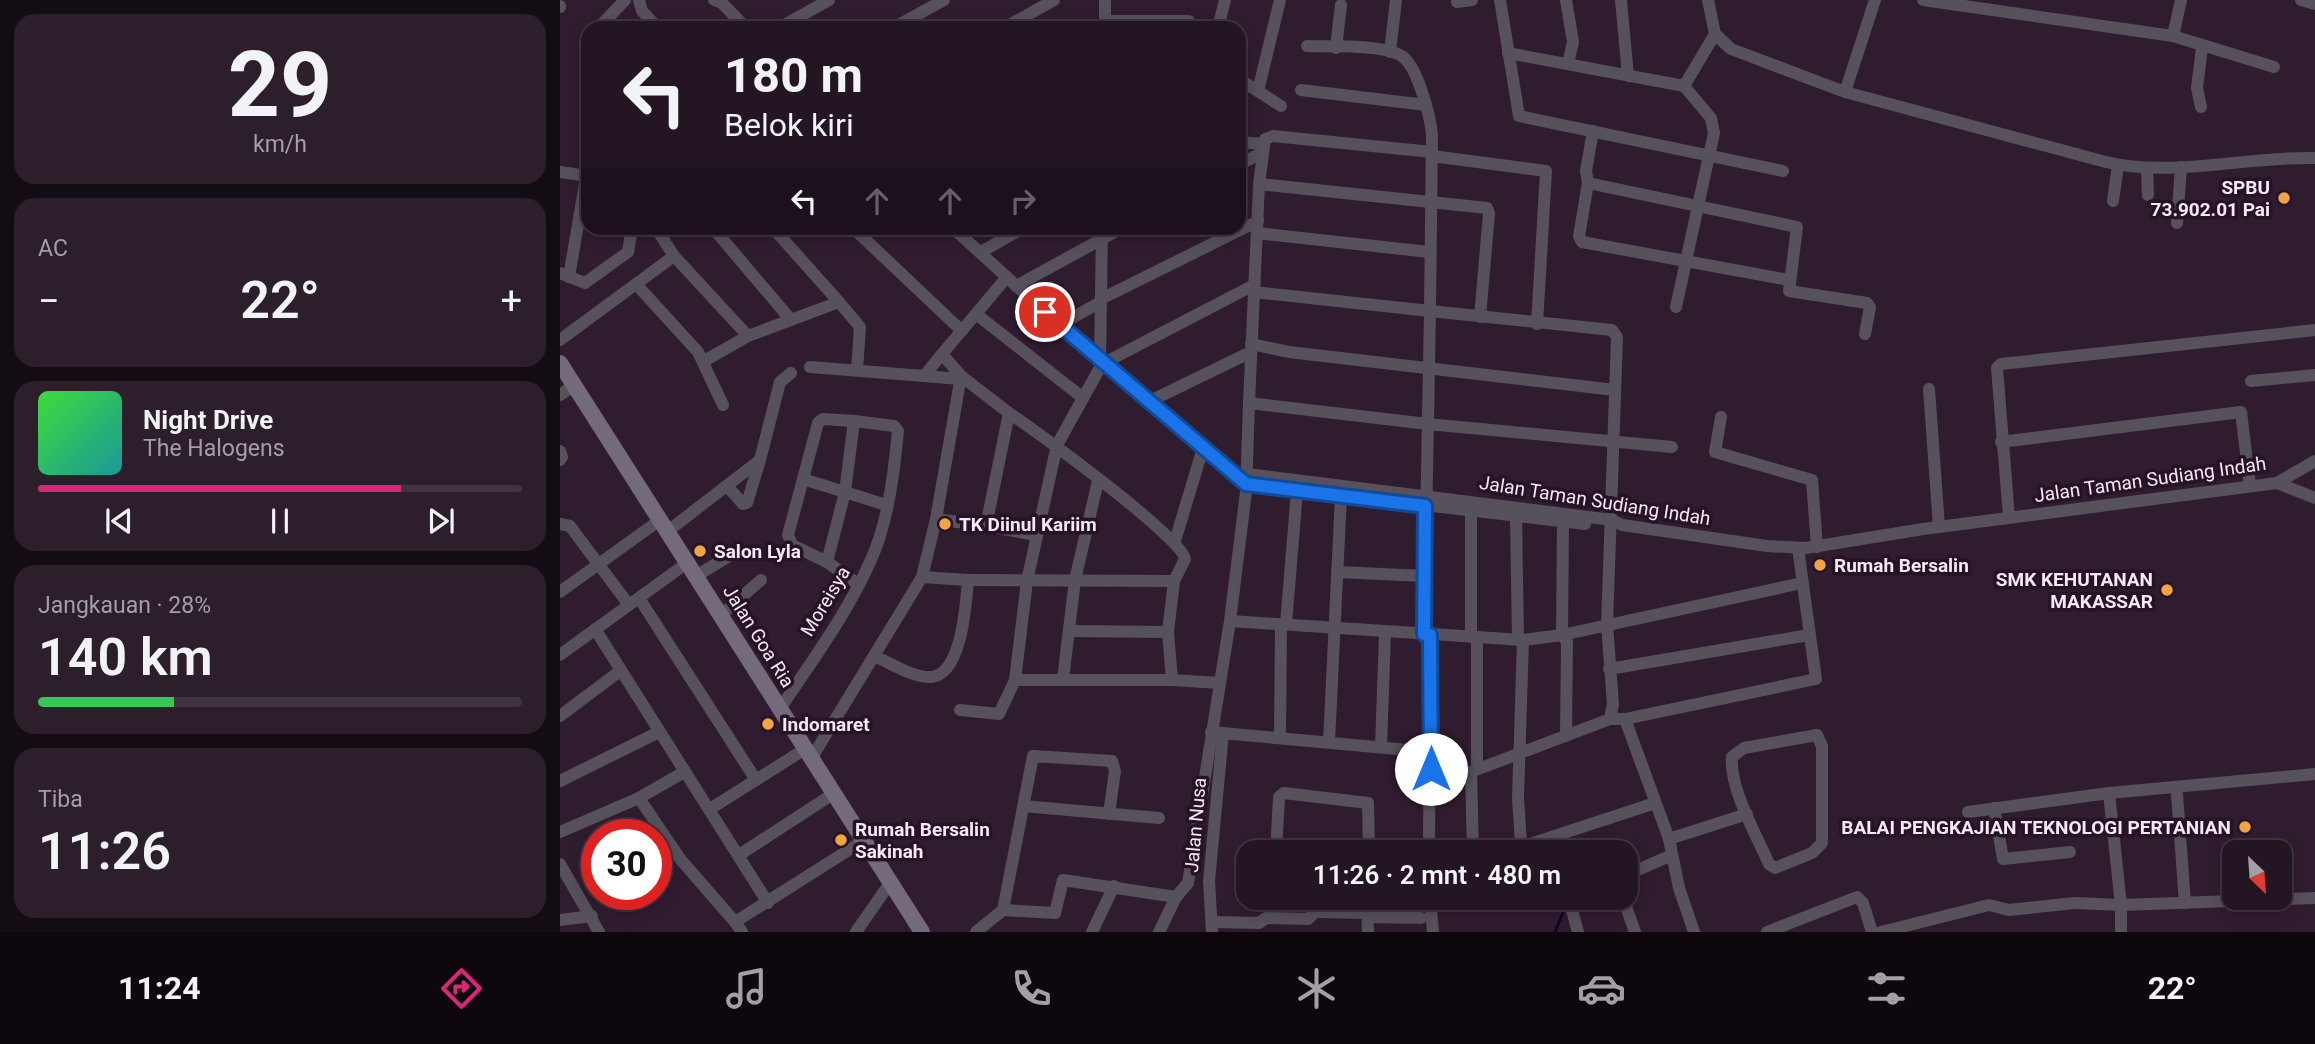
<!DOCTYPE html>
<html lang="id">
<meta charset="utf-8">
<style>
:root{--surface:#241523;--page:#2c1e2b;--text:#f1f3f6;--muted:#a39fa6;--line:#413441;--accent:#db2777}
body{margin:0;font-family:Roboto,sans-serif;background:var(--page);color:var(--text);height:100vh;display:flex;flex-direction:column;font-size:26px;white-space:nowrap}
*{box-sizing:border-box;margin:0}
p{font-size:23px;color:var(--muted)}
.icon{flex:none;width:38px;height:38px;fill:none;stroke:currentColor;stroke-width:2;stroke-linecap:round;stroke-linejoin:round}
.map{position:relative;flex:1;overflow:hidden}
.drawer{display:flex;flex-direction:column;gap:14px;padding:14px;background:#140c13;width:560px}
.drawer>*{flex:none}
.guide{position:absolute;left:21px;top:21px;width:665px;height:214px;border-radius:21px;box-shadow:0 4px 18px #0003,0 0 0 2px var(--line);background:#241523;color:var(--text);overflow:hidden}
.needle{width:46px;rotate:155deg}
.buttons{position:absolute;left:1662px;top:840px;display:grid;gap:14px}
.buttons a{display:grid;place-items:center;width:70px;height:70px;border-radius:14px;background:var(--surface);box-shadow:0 4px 18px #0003,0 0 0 2px var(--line);font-size:35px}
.speed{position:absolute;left:21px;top:819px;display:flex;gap:14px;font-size:35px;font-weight:700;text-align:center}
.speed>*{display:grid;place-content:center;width:91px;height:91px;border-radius:50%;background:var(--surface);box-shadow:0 4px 18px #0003,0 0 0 2px var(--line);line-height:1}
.speed .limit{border:10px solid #d22;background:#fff;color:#111}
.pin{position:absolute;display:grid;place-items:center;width:60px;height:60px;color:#fff;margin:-30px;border:4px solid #fff;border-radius:50%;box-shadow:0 2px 7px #0007}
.me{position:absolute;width:77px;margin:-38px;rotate:0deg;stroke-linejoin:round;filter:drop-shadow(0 0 5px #0008)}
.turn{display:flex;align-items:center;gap:24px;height:147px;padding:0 28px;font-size:32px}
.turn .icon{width:91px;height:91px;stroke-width:2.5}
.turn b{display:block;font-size:49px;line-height:60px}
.lanes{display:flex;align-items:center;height:66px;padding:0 28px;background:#0003;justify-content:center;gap:35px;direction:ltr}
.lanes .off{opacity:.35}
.big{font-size:52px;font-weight:600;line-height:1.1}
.drawer .widget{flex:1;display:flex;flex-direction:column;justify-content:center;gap:10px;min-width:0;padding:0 24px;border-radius:21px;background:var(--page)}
.drawer .dial{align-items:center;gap:0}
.dial b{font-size:91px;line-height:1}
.song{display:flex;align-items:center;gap:21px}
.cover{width:84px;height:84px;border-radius:10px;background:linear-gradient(135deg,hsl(120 70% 55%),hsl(180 70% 35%))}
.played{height:7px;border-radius:4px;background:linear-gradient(90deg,var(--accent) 75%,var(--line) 75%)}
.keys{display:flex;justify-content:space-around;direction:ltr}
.heat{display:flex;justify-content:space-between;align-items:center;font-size:38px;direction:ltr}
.charge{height:10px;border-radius:5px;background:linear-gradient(90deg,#34c759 28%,var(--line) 0)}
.trip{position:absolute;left:676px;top:840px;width:402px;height:70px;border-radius:21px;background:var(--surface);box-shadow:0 4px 18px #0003,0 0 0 2px var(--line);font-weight:600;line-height:70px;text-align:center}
.tabs{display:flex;height:112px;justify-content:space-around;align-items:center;background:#0e080e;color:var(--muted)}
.tabs .icon{width:49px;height:49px}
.tabs .selected{color:var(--accent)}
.tabs b{font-size:32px;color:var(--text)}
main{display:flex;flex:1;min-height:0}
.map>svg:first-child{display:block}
</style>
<main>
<section class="drawer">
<div class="widget dial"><b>29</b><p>km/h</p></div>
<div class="widget"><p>AC</p>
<div class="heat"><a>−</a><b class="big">22°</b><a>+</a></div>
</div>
<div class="widget">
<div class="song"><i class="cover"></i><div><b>Night Drive</b><p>The Halogens</p></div></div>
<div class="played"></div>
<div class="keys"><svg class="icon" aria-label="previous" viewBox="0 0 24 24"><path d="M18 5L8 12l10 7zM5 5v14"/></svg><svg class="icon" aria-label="pause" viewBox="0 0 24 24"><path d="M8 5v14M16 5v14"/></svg><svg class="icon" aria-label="next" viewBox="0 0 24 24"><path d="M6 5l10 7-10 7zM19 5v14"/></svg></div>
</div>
<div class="widget"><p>Jangkauan · 28%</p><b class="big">140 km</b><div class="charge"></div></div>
<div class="widget"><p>Tiba</p><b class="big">11:26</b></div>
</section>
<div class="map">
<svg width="1755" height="932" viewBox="0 0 1755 932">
<rect width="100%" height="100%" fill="#301c2f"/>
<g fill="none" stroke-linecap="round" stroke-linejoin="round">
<path stroke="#0e0030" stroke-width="2.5" d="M995 932 1009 898"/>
<g stroke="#57515c" stroke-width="12">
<path d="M79 0 82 11 98 28"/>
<path d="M154 0 162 3 186 28"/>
<path d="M940 0 959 116 1223 171"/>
<path d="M1006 0 1013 42 1008 64"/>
<path d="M1061 0 1068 76"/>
<path d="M1148 0 1155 34 1171 49 1285 92 1546 162C1614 178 1686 156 1755 158"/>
<path d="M1363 0 1613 36 1621 0"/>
<path d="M1741 0 1755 4"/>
<path d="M897 2 912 0"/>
<path d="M0 7V6"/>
<path d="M545 21H629"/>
<path d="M43 23 65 0"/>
<path d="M219 28 269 0"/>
<path d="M333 28 384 0"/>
<path d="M444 28 494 0"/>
<path d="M545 28V0"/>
<path d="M658 28 665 0"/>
<path d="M1613 36 1714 67"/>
<path d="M776 48 781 5"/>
<path d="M830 52 836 0"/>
<path d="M948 53 1124 86"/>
<path d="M679 79 721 106"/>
<path d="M741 90 866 105"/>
<path d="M698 91 720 0"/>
<path d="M1285 92 1315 0"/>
<path d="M1641 107 1637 88 1642 48"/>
<path d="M1033 131 1026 171 1028 183 1237 227 1229 291 1307 303 1310 307 1305 334"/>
<path d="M679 142 703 144"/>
<path d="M872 156 986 171 977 324"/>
<path d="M679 165 701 153"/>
<path d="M1587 168 1588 195"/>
<path d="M0 172 28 176"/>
<path d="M1028 183 1019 236 1022 242 1229 280"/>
<path d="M699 184 927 208 929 213 920 317"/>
<path d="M1553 201 1558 165"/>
<path d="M1617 223 1621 167"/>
<path d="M96 228 114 256 188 336"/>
<path d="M153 228 231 320"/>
<path d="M213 228 279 302"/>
<path d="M293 228 402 331"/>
<path d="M393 228 542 364 686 484 1025 524"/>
<path d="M697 233 869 252"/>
<path d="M421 252 463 228"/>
<path d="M0 273 25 283 68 252 72 228"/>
<path d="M9 277 28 166"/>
<path d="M76 284 138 352 163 405"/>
<path d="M456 286 562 228"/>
<path d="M694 292 870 311 872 134C870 116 857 63 840 55 819 44 770 47 747 46"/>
<path d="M541 299 698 221"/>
<path d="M1116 307 1154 133 1151 118 1124 86 1155 34"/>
<path d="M416 314 523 398"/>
<path d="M499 325 541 302"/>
<path d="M0 340 114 256"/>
<path d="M691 344 729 352 1055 390"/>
<path d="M144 361 188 336 279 302 300 327 297 370"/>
<path d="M540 362 542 228"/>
<path d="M250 367 364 376 382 354"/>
<path d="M364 376 400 379"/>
<path d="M1691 381 1755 375"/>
<path d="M1369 389 1379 527"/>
<path d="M0 395 14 385"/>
<path d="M588 402 691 352"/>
<path d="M689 403 699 184 705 139 713 136 872 152"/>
<path d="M1161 417 1155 452 1252 480 1257 547"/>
<path d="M1441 442 1681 412 1690 486"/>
<path d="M1112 447 868 424 689 403 686 492 670 621 963 640 1002 635 1242 583"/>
<path d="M0 451 2 457 0 460"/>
<path d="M679 476 687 474 1052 520 1062 525 1207 546 1246 548 1363 529 1717 483 1755 461"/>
<path d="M243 479 285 492 267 562 298 584"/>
<path d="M1717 483 1755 498"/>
<path d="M168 487 183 504 187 503 200 460"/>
<path d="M956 516 958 640"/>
<path d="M1449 517 1437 368 1441 364 1755 330"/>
<path d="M376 519 426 526 449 413 401 376"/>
<path d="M1003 522 1002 635 1007 642 1006 736"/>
<path d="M0 524 10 526 69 605"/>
<path d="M426 526 476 535"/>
<path d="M108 531 200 460 220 382 231 373"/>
<path d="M615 541 643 448"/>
<path d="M267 562 232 545 228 535 258 423 263 419 294 421"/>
<path d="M777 572 866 576"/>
<path d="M136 576 174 553"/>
<path d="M408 580 614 581 625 559C623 538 475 430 449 413"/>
<path d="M614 581 608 632 612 680 660 683"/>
<path d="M0 592 100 520"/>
<path d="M79 598 196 780"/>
<path d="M161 615 201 580"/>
<path d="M726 624 737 491"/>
<path d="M35 629 208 903"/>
<path d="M510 631 608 632"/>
<path d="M864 634 870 311 1052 330 1057 337 1047 625 1053 704 1050 719"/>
<path d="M911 637V511"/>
<path d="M963 640 958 798 961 844 964 846 1095 803"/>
<path d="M0 655 127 563"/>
<path d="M314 656C331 663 353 678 371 677 402 675 406 603 408 580L362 577"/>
<path d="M1049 669 1249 635"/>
<path d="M503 679 515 580 538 481"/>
<path d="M612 680H455L467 581 497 445 542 364 694 285"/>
<path d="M220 709C251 662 287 614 310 562 328 524 334 473 338 431L334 426 294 421 285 492 326 505"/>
<path d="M400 710 439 714 455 680"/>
<path d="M0 716 60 671"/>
<path d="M1065 719 1109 839 1119 888 1134 932"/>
<path d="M651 732 870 752"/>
<path d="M1257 735 1262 746V843L1252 853 1215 868 1209 864C1197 836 1169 788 1172 757L1184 748Z"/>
<path d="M720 738 721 625"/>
<path d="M769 742 781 496"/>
<path d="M821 747 825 633"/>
<path d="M251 759 362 577 376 519 401 376 382 354 447 277"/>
<path d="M917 769V638"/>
<path d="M911 772 913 852"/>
<path d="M0 781 99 732"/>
<path d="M871 787 1050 719H1065L1256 679 1238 548"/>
<path d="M1549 793 1561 905 1755 898"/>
<path d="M1617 794 1625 903"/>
<path d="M79 798 121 860 175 922"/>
<path d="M463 806 599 818"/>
<path d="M1434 808 1443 859 1510 852"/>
<path d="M150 809 245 749"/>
<path d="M1408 812 1549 793 1755 774"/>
<path d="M0 832 79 798 124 772"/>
<path d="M1109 839 1187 814"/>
<path d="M717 845 809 852"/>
<path d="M716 852 719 797 724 793 808 803 809 852"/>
<path d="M869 852 870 635"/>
<path d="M179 855 273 794"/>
<path d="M0 864 39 932"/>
<path d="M1066 875 1112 855"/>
<path d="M807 898 808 932"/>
<path d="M870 898 873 932"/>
<path d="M1015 898 1012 910 1018 932"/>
<path d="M1063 898 1075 932"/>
<path d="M711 902 749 904 755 912 806 913"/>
<path d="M443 910 495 913 503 880 616 897"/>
<path d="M808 917 861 918"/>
<path d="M0 920 32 916"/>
<path d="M653 922 699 923 706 918 748 919 755 912"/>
<path d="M182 932 175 922 303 841"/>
<path d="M296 932 330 883"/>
<path d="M416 932 443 910 473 756 552 761 555 771 549 814"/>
<path d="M532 932 554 886"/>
<path d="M599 932 616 897 628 883 670 621"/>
<path d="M652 932 649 881 663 733"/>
<path d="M1207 932 1297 897 1303 903 1312 932"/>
<path d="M1321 932 1429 905 1449 910 1515 903 1561 905V932"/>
</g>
<path stroke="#736a7c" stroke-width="16" d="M0 363 362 932"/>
</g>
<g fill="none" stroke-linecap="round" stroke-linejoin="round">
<g stroke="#114b97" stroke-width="18">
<path id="route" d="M485 312 686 484 865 506 864 634 870 635 871 769"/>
</g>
<use href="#route" stroke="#1a73e8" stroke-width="12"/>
</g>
<g fill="#f3a442" stroke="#261325" stroke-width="2.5">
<circle cx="1724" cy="198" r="7"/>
<circle cx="385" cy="524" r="7"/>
<circle cx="140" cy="551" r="7"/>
<circle cx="1260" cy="565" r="7"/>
<circle cx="1607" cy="590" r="7"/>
<circle cx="208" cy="724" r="7"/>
<circle cx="1685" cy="827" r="7"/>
<circle cx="281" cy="840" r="7"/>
</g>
<g text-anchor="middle" stroke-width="7" stroke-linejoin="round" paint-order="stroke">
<g font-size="19" font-weight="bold" fill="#f6e8f5" stroke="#261325" text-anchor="start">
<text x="1710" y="194" text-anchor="end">SPBU<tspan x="1710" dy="22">73.902.01 Pai</tspan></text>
<text x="399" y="531">TK Diinul Kariim</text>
<text x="154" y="558">Salon Lyla</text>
<text x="1274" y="572">Rumah Bersalin</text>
<text x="1593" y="586" text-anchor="end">SMK KEHUTANAN<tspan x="1593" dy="22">MAKASSAR</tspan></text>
<text x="222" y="731">Indomaret</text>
<text x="1671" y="834" text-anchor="end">BALAI PENGKAJIAN TEKNOLOGI PERTANIAN</text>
<text x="295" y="836">Rumah Bersalin<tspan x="295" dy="22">Sakinah</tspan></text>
</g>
<g font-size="19" fill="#f6e8f5" stroke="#261325">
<text transform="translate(1590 479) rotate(-8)" y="7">Jalan Taman Sudiang Indah</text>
<text transform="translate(1035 500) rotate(9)" y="7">Jalan Taman Sudiang Indah</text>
<text transform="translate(265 601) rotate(-59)" y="7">Moreisya</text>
<text transform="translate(199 636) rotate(58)" y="7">Jalan Goa Ria</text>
<text transform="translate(635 825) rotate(-85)" y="7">Jalan Nusa</text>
</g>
</g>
</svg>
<div class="buttons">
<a><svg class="needle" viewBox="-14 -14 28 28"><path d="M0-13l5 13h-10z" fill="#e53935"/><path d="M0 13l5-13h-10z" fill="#a39fa6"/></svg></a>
</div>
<div class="speed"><div class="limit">30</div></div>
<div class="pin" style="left:485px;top:312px;background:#d93025"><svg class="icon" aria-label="arrive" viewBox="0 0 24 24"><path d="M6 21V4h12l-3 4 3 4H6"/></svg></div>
<svg class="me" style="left:871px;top:769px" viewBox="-20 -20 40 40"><circle r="19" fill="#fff"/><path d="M0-13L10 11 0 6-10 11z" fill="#1a73e8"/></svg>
<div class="trip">11:26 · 2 mnt · 480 m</div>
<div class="guide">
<div class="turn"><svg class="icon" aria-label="left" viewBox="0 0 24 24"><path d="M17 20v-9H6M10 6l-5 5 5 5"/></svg><div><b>180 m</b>Belok kiri</div></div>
<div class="lanes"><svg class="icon" aria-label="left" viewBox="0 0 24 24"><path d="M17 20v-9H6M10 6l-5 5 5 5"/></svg><svg class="icon off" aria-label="ahead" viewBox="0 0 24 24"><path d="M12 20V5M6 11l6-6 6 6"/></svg><svg class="icon off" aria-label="ahead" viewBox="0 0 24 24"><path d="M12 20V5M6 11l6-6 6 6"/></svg><svg class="icon off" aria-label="right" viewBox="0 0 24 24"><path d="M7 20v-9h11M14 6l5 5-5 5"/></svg></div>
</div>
</div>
</main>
<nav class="tabs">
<b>11:24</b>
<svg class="icon selected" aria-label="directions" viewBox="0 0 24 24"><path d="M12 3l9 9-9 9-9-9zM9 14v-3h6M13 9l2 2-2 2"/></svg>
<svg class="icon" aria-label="music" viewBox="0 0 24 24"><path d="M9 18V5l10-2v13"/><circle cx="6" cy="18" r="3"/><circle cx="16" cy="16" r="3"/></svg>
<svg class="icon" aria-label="phone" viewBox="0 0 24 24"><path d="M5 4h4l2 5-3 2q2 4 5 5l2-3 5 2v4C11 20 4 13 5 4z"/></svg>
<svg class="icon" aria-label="climate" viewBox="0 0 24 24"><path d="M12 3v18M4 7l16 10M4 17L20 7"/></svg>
<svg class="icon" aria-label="car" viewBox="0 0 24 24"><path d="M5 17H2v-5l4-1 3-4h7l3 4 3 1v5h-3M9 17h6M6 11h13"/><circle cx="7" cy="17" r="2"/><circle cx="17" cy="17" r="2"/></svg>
<svg class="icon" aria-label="filters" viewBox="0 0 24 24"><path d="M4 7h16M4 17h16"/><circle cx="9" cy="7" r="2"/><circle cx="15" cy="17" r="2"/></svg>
<b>22°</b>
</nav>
